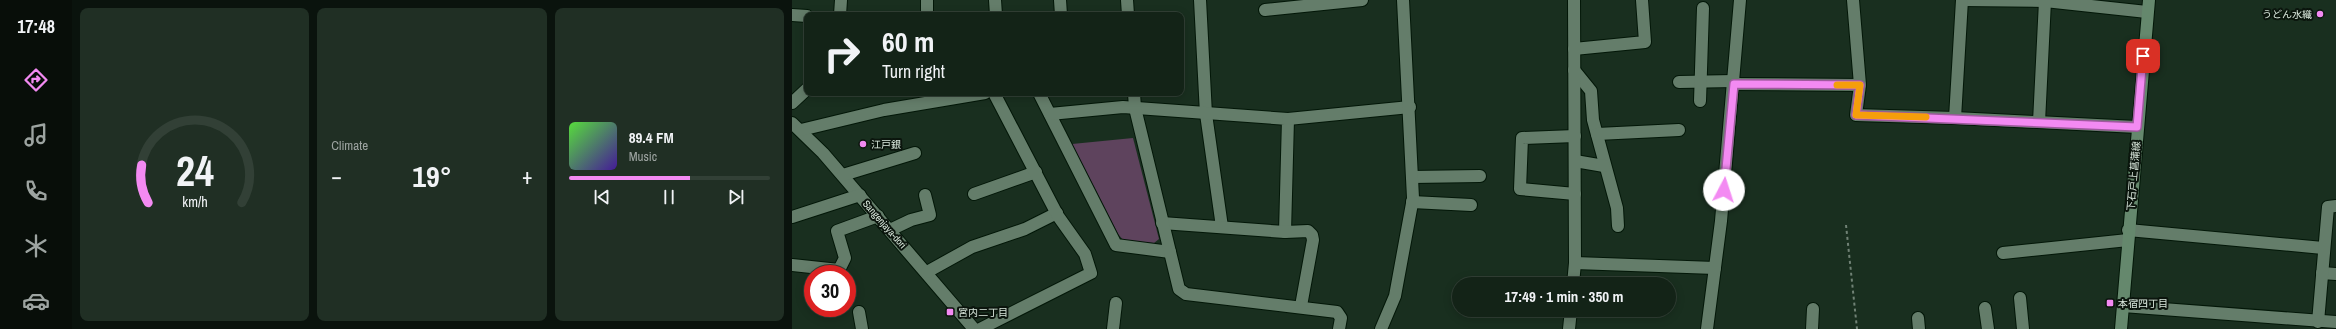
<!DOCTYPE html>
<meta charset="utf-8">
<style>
:root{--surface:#132317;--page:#202f24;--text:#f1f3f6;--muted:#9da4a1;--line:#324036;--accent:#f38af2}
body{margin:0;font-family:"Archivo Narrow","Noto Sans JP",sans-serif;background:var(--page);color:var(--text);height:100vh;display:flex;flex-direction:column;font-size:15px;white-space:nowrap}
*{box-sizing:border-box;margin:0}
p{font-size:13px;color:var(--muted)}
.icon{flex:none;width:22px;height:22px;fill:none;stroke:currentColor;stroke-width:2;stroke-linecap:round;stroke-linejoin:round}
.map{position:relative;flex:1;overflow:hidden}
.details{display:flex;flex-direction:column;gap:8px;padding:8px;background:#0a130d;width:720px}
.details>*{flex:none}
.banner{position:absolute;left:12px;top:12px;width:380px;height:84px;border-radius:8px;box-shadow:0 2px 10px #0003,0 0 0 1px var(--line);background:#132317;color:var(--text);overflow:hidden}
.speed{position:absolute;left:12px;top:265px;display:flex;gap:8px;font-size:20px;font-weight:700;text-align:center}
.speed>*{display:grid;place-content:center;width:52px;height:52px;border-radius:50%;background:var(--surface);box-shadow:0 2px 10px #0003,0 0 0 1px var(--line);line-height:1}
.speed .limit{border:6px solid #d22;background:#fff;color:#111}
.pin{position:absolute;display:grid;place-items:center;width:34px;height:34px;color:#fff;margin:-17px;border-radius:8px;box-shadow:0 2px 6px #0006}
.me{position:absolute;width:44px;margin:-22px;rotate:5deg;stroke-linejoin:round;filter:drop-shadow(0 0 3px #0008)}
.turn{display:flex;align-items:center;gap:14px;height:84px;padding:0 12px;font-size:18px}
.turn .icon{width:52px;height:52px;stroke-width:2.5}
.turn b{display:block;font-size:28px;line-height:34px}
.big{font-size:30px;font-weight:700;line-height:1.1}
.details .tile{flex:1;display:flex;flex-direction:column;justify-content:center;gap:6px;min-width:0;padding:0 14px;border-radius:8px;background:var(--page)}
.details .dial{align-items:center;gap:0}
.dial svg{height:104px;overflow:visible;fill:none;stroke:var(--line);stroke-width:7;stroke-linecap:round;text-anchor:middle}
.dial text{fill:var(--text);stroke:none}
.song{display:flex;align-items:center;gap:12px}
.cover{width:48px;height:48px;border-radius:6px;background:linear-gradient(135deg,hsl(110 70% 55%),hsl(260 70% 35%))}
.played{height:4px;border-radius:2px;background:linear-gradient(90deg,var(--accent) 60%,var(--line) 60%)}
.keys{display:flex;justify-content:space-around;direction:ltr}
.heat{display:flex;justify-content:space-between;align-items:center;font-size:22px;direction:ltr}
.details .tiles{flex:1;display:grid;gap:8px;grid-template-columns:repeat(3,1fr)}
.trip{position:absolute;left:660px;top:277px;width:224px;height:40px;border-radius:20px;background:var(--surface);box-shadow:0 2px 10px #0003,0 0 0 1px var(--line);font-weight:700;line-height:40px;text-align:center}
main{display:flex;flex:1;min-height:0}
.dock{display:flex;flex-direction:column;width:72px;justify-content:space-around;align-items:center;background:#080e09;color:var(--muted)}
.dock .icon{width:28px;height:28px}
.dock .selected{color:var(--accent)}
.dock b{font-size:18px;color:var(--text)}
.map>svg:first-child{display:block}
</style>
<main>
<nav class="dock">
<b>17:48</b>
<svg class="icon selected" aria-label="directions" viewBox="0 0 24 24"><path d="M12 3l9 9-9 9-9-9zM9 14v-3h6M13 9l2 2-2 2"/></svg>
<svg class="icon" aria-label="music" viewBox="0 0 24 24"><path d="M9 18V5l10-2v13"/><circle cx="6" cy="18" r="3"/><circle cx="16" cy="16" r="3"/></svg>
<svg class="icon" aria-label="phone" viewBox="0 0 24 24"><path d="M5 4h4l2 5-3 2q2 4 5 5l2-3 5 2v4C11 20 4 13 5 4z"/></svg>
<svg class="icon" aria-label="climate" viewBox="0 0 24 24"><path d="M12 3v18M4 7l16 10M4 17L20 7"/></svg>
<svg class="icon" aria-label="car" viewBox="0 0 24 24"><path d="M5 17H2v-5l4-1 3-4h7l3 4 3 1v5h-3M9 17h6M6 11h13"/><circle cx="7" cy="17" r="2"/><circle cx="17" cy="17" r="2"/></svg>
</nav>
<section class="details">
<div class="tiles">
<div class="tile dial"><svg viewBox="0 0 100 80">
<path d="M14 69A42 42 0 1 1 86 69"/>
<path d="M14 69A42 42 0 0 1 9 40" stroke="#f38af2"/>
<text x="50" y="56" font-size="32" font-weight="700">24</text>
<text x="50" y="72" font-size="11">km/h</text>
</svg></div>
<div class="tile"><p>Climate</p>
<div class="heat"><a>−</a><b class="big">19°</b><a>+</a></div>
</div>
<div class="tile">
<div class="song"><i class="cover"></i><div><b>89.4 FM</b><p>Music</p></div></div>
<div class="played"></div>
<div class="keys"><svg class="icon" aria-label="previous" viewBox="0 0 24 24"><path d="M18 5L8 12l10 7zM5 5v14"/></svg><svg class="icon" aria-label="pause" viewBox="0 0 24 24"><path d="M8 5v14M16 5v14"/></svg><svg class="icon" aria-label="next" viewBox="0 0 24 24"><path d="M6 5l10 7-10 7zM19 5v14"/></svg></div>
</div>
</div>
</section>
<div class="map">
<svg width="1544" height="329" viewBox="0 0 1544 329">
<rect width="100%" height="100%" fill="#192f1f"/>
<path fill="#5e435d" d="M341 138 367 239 362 243 332 241 326 234 280 144Z"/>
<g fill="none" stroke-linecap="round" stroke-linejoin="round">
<g stroke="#031708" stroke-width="14">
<g id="minor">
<path d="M135 0V15"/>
<path d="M203 0 204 15"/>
<path d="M268 0 269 15"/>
<path d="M408 0 414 114 430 227"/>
<path d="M1061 0 1068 85 1064 115 1163 118 1345 127"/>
<path d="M1170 0 1253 1 1355 12"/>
<path d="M473 10 570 0"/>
<path d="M0 15 15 16"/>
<path d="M48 15 49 0"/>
<path d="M782 49 853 42 850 0"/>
<path d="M782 70 799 91 801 120 825 208 826 226"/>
<path d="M887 82 942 81"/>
<path d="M942 84 1068 85"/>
<path d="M247 93 324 245 378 252"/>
<path d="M908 101 911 8"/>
<path d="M0 103 15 89"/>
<path d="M258 114 331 107 496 119 493 232"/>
<path d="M1163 118 1170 0"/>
<path d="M496 119 618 107"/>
<path d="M1247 122 1253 1"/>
<path d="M0 123 31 153 182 329"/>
<path d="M9 130 92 110 193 93"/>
<path d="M805 134 887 130"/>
<path d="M783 136 730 138 728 189 783 194"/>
<path d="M783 161 812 166"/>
<path d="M51 175 123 153"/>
<path d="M620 177 688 176"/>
<path d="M182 194 244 172"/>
<path d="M620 202 679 205"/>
<path d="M0 217 68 195"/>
<path d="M370 223 493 232 516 231 520 235 521 240 509 306"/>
<path d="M98 230 119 220 138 215 133 195"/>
<path d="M1336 230 1531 248"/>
<path d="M1211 253 1336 240"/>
<path d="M783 263 923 268"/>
<path d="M0 265 47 270 53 258 45 231 86 216"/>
<path d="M135 272 180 247 233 229 265 213"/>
<path d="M1530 273 1544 274"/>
<path d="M781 284 783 263 782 0"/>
<path d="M1228 298 1231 329"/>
<path d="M1331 306 1544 322"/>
<path d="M1193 308 1196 329"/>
<path d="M67 312 70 329"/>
<path d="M1126 318 1127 329"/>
<path d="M1526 322 1536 207 1544 206"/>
<path d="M188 329 299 273 293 254 266 216 202 93"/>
<path d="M321 329 324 303"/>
<path d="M589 329 603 296 621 198 611 0"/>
<path d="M777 329 779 310"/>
<path d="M915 329 929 221 948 0"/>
<path d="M1020 329 1021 309"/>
</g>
</g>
<g stroke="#031708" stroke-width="14">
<g id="tertiary">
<path d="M335 0 336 15"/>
<path d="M342 93 343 108 387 289 394 294 545 312 549 318 547 329"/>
</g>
</g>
<g stroke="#031708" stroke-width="14">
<path id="secondary" d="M1329 329 1357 0"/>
</g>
<path stroke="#708275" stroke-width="2" stroke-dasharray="3 3" stroke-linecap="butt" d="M1054 225 1065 329"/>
<use href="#minor" stroke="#647d6a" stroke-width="12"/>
<use href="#tertiary" stroke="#647d6a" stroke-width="12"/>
<use href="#secondary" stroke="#65886d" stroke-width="12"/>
</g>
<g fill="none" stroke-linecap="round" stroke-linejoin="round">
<g stroke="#9e5a9d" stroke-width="10">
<path id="route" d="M932 190 942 84 1068 85 1064 115 1345 127 1351 56"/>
</g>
<use href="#route" stroke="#f38af2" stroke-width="7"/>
<path stroke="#f59e0b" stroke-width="7" d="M1045 85H1068L1064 115 1134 117"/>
</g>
<g fill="#f38af2" stroke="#0b150d" stroke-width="1.5">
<circle cx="1528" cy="14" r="4"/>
<circle cx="71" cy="144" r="4"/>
<rect x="1314" y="299" width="8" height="8" rx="2"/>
<rect x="154" y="308" width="8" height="8" rx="2"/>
</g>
<g text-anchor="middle" stroke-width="4" stroke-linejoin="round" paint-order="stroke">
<g font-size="10" fill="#dbe9de" stroke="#0b150d" text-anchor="start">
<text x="1520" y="18" text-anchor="end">うどん水織</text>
<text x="79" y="148">江戸銀</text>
<text x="1326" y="307">本宿四丁目</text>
<text x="166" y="316">宮内二丁目</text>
</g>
<g font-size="10" fill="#dbe9de" stroke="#0b150d">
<text transform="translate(1341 176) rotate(-85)" y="4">下石戸上菖蒲線</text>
<text transform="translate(93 224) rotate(49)" y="4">Sangenjaya-dori</text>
</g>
</g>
</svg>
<div class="speed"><div class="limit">30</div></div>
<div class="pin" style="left:1351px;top:56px;background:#d93025"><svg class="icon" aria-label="arrive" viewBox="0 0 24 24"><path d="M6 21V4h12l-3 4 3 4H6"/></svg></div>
<svg class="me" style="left:932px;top:190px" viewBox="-20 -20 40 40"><circle r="19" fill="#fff"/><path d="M0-13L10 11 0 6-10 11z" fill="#f38af2"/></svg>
<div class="trip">17:49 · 1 min · 350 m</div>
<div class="banner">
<div class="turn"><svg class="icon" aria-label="right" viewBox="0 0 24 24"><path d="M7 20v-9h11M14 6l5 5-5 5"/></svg><div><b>60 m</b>Turn right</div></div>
</div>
</div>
</main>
